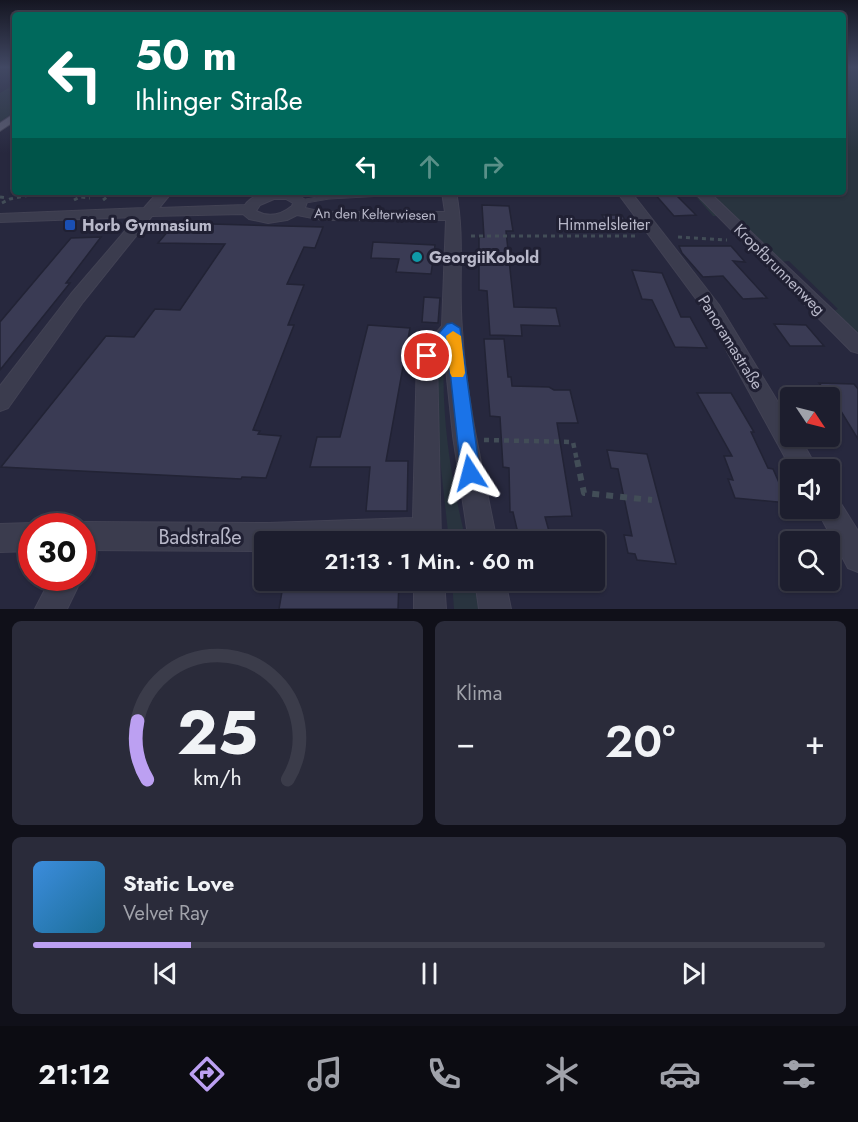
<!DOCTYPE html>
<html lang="de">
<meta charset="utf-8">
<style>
:root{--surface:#1d1e2e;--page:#2a2b3a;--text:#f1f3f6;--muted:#a0a2aa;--line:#3b3c4a;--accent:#bca0f2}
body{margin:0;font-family:Jost,sans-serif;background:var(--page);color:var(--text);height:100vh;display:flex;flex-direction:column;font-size:22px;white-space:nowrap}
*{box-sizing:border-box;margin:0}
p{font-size:20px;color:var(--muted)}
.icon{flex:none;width:33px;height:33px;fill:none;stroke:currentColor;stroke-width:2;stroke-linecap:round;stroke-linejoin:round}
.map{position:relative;height:609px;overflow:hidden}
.sheet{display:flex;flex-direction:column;gap:12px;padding:12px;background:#101019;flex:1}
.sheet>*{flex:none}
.banner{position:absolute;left:12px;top:12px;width:834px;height:183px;border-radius:6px;box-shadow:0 2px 4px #0004,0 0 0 2px var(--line);background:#00695c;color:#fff;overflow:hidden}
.needle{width:39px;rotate:125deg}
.controls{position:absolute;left:780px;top:387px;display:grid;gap:12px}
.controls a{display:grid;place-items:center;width:60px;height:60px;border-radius:6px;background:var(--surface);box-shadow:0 2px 4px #0004,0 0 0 2px var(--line);font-size:30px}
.speed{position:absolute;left:18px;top:513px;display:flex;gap:12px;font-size:30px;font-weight:700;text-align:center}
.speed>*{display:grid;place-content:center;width:78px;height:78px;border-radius:50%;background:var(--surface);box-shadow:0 2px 4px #0004,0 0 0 2px var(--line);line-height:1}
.speed .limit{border:9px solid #d22;background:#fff;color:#111}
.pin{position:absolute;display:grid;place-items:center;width:51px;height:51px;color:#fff;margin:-26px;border:3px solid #fff;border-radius:50%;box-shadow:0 2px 6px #0007}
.me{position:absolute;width:66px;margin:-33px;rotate:351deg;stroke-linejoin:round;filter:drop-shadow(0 0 4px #0008)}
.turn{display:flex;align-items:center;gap:21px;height:126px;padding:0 24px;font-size:27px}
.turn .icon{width:78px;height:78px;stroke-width:2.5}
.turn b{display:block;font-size:42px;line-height:51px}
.lanes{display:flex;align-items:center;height:57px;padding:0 24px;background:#0003;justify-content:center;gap:30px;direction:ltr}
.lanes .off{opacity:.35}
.big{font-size:45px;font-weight:600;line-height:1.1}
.sheet .widget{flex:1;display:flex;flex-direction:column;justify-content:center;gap:9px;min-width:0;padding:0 21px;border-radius:9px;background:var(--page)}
.sheet .dial{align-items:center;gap:0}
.dial svg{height:156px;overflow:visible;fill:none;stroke:var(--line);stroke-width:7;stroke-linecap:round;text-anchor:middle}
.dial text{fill:var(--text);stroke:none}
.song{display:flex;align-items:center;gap:18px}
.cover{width:72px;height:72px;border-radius:9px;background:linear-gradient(135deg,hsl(210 70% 55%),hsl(200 70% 35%))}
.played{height:6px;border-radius:3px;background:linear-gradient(90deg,var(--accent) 20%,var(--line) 20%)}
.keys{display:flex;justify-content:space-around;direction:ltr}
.heat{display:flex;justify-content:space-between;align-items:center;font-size:33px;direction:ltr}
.sheet .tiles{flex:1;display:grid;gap:12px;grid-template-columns:1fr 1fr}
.widget:last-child{grid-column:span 2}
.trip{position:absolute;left:254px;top:531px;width:351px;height:60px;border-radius:6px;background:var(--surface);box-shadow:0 2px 4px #0004,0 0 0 2px var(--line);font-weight:600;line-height:60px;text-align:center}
.tab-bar{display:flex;height:96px;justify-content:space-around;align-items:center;background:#0c0c12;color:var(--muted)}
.tab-bar .icon{width:42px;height:42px}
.tab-bar .current{color:var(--accent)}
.tab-bar b{font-size:27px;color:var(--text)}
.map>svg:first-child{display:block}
</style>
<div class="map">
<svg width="858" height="609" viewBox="0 0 858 609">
<rect width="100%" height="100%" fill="#27283e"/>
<g fill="#29343f">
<path d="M843 68H858V344L830 313 838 309 794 266 789 261 780 262 733 216H713L692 192H843Z"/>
<path d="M15 84V111L0 122V93Z"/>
<path d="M444 353C441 416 451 480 466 541H449L432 387 439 354Z"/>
<path d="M452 581H474L481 609H454Z"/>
</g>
<g fill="#3a3b54" stroke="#222335" stroke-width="1.5">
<path d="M653 192H673L696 215 674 216Z"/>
<path d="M482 205 509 206 513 231H506L514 307 556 308 560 326 521 325 522 336 490 335 487 291 479 290V237H484Z"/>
<path d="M602 215H622L631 231H611Z"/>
<path d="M175 223 323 227 315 248 304 247 287 284 304 285 288 325H294L253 430 260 431 258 434 281 436 266 478 242 477 241 479 1 467 106 336 134 337 155 309 180 310 225 244 158 243Z"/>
<path d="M101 237 66 283H70L0 370V322L71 238Z"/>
<path d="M373 242 435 245 431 274 396 272 399 259 371 258Z"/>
<path d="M679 246H731L745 262 733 261 767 298 743 299 723 276 703 277 682 253Z"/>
<path d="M632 270 662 273 681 317H690L707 348 675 347 652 300 642 299Z"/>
<path d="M424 297 440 298 438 323 422 322Z"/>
<path d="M774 324 806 325 824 346H790Z"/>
<path d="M368 325 410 328 386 461H408L407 511H366L370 467H310L317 437H340Z"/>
<path d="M484 339H504L508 377H511L512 386 549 387 554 390H570L578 423H557L572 516 545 517 552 542H520L513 512H510L509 468 503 467 500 417 490 416Z"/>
<path d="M819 383 854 384 858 389V439L839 408Z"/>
<path d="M697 393H731L754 432H751L768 468 773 469 788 503 735 498 728 479 733 480 724 456H732Z"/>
<path d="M607 450 647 454 676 564 637 560 635 554 628 553 624 535 632 536 618 469 611 468Z"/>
<path d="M284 580H399L398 609H279Z"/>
</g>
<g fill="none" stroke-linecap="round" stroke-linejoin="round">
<g stroke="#424254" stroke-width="1">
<path id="lane" d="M383 192H422L419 194 329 199 300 204 297 202 300 200 329 195Z"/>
</g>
<g stroke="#424254" stroke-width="2">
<g id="street">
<path d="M158 192H172L159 208 245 205C257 188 293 186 307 202L305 208 323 212H445L442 192H456C465 237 458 282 462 329 466 400 483 471 497 542H469L453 436 444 350 437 358 441 542H264V551L82 550V526H72L82 522 268 523 413 518 417 356 442 326 446 220H323L297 215 287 220 268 223 249 219 243 214 152 216 83 302 8 408 0 411V386L71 294 137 217 0 222V214L144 208ZM274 199H286L293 203 292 206C281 215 269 218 256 211L260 205Z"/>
<path d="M617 192H631L719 305 790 422V436H799L818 470H792L705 311Z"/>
<path d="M694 192H709L858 334V353L851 351Z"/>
<path d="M830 495 838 499 858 531V572L848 568 816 508H830Z"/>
<path d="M32 523 40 526H32V551L0 552V524Z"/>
<path d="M51 578H82L67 609H35Z"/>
<path d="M414 580H444L446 609H414Z"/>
<path d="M475 580H505L511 609H479Z"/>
</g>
</g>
<g stroke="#424254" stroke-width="2">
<path id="primary" d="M15 113V121L0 131V123Z"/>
</g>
<g stroke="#424d57" stroke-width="3" stroke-dasharray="4 4" stroke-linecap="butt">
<path d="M75 192 80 197"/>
<path d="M0 197 8 198"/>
<path d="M74 200 80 197 90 198"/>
<path d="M103 200 114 192"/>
<path d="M2 203 10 199 45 192"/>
<path d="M471 236H637"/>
<path d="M678 237 727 240"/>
</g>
<path stroke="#424d57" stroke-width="4.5" stroke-dasharray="5 5" stroke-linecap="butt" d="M484 440 573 442 577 461"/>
<path stroke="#424d57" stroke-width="6" stroke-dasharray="7 7" stroke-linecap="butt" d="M577 460 584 493 652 500"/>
<use href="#lane" fill="#3b3c4e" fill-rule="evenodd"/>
<use href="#street" fill="#3b3c4e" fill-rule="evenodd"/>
<use href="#primary" fill="#595a6e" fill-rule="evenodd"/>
</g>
<linearGradient id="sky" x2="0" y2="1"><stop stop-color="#151622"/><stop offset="0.44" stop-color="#414863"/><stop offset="1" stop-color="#414863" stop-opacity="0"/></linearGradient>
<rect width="858" height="153" fill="url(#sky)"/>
<path fill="#1a73e8" stroke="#114b97" stroke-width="1.5" d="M452 323 460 328 480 473 477 479 470 482 464 479 461 473 447 343 432 360H421L419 356 447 324Z"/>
<path fill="#f59e0b" d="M453 331 461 336 465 373 463 377H452L450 373 446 336Z"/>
<rect fill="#1a4fb4" stroke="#202033" stroke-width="2" x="64" y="219" width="12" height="12" rx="3"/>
<circle fill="#0f9aa8" stroke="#202033" stroke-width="2" cx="417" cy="257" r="6"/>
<g text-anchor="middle" stroke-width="6" stroke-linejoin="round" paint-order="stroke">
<g font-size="14" fill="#b8b8c9" stroke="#202033">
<text transform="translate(375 214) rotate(1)" y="5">An den Kelterwiesen</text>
</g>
<g font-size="16" fill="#b8b8c9" stroke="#202033">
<text x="604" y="230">Himmelsleiter</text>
<text transform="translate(780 269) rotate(45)" y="6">Kropfbrunnenweg</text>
<text transform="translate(731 342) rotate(58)" y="6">Panoramastraße</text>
</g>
<g font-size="16" font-weight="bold" fill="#b8b8c9" stroke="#202033" text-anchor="start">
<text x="82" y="231">Horb Gymnasium</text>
<text x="429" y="263">GeorgiiKobold</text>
</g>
<g font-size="20" fill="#b8b8c9" stroke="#202033">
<text x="200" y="544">Badstraße</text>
</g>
</g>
</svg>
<div class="controls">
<a><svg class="needle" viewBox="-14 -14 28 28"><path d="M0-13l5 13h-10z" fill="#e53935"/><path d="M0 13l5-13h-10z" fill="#a0a2aa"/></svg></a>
<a><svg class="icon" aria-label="sound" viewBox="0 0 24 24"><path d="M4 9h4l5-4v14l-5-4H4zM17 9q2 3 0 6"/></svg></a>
<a><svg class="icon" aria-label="search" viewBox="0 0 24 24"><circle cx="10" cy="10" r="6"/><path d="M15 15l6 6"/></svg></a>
</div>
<div class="speed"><div class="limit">30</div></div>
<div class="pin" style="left:427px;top:356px;background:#d93025"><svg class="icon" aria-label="arrive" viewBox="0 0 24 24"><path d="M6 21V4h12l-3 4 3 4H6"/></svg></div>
<svg class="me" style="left:470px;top:473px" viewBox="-20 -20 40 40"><path d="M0-17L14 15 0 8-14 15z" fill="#1a73e8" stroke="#fff" stroke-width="4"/></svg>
<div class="trip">21:13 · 1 Min. · 60 m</div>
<div class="banner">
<div class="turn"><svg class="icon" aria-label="left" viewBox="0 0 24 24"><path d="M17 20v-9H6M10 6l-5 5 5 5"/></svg><div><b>50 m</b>Ihlinger Straße</div></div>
<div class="lanes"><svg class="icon" aria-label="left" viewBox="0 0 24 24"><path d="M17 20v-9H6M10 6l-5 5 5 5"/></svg><svg class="icon off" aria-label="ahead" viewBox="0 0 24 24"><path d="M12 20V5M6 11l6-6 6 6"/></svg><svg class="icon off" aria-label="right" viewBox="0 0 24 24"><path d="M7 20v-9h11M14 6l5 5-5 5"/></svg></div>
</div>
</div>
<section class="sheet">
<div class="tiles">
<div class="widget dial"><svg viewBox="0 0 100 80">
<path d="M14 69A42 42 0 1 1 86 69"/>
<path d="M14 69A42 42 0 0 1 9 39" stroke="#bca0f2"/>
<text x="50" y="56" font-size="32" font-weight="700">25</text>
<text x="50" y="72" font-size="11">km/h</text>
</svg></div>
<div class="widget"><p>Klima</p>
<div class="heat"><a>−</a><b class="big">20°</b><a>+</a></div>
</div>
<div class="widget">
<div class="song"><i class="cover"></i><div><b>Static Love</b><p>Velvet Ray</p></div></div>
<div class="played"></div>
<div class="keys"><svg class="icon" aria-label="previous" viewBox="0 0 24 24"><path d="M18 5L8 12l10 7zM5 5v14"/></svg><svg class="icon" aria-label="pause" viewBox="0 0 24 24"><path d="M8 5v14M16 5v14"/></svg><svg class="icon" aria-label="next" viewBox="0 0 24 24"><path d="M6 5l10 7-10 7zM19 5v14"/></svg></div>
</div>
</div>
</section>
<nav class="tab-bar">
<b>21:12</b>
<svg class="icon current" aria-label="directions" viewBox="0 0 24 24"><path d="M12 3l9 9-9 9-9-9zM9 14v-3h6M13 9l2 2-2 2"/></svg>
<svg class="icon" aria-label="music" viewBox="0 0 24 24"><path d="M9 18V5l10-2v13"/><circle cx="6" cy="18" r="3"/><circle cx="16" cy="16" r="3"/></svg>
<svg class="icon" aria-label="phone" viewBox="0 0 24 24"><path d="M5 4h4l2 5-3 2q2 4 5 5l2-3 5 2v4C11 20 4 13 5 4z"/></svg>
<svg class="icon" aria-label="climate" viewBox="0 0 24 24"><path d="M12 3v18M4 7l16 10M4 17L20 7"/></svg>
<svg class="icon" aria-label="car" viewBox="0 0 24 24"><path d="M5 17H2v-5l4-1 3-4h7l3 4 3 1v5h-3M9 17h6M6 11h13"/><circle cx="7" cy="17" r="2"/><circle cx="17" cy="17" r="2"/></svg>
<svg class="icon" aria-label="filters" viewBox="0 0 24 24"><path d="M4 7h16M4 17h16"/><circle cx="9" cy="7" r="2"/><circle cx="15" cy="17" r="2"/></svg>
</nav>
